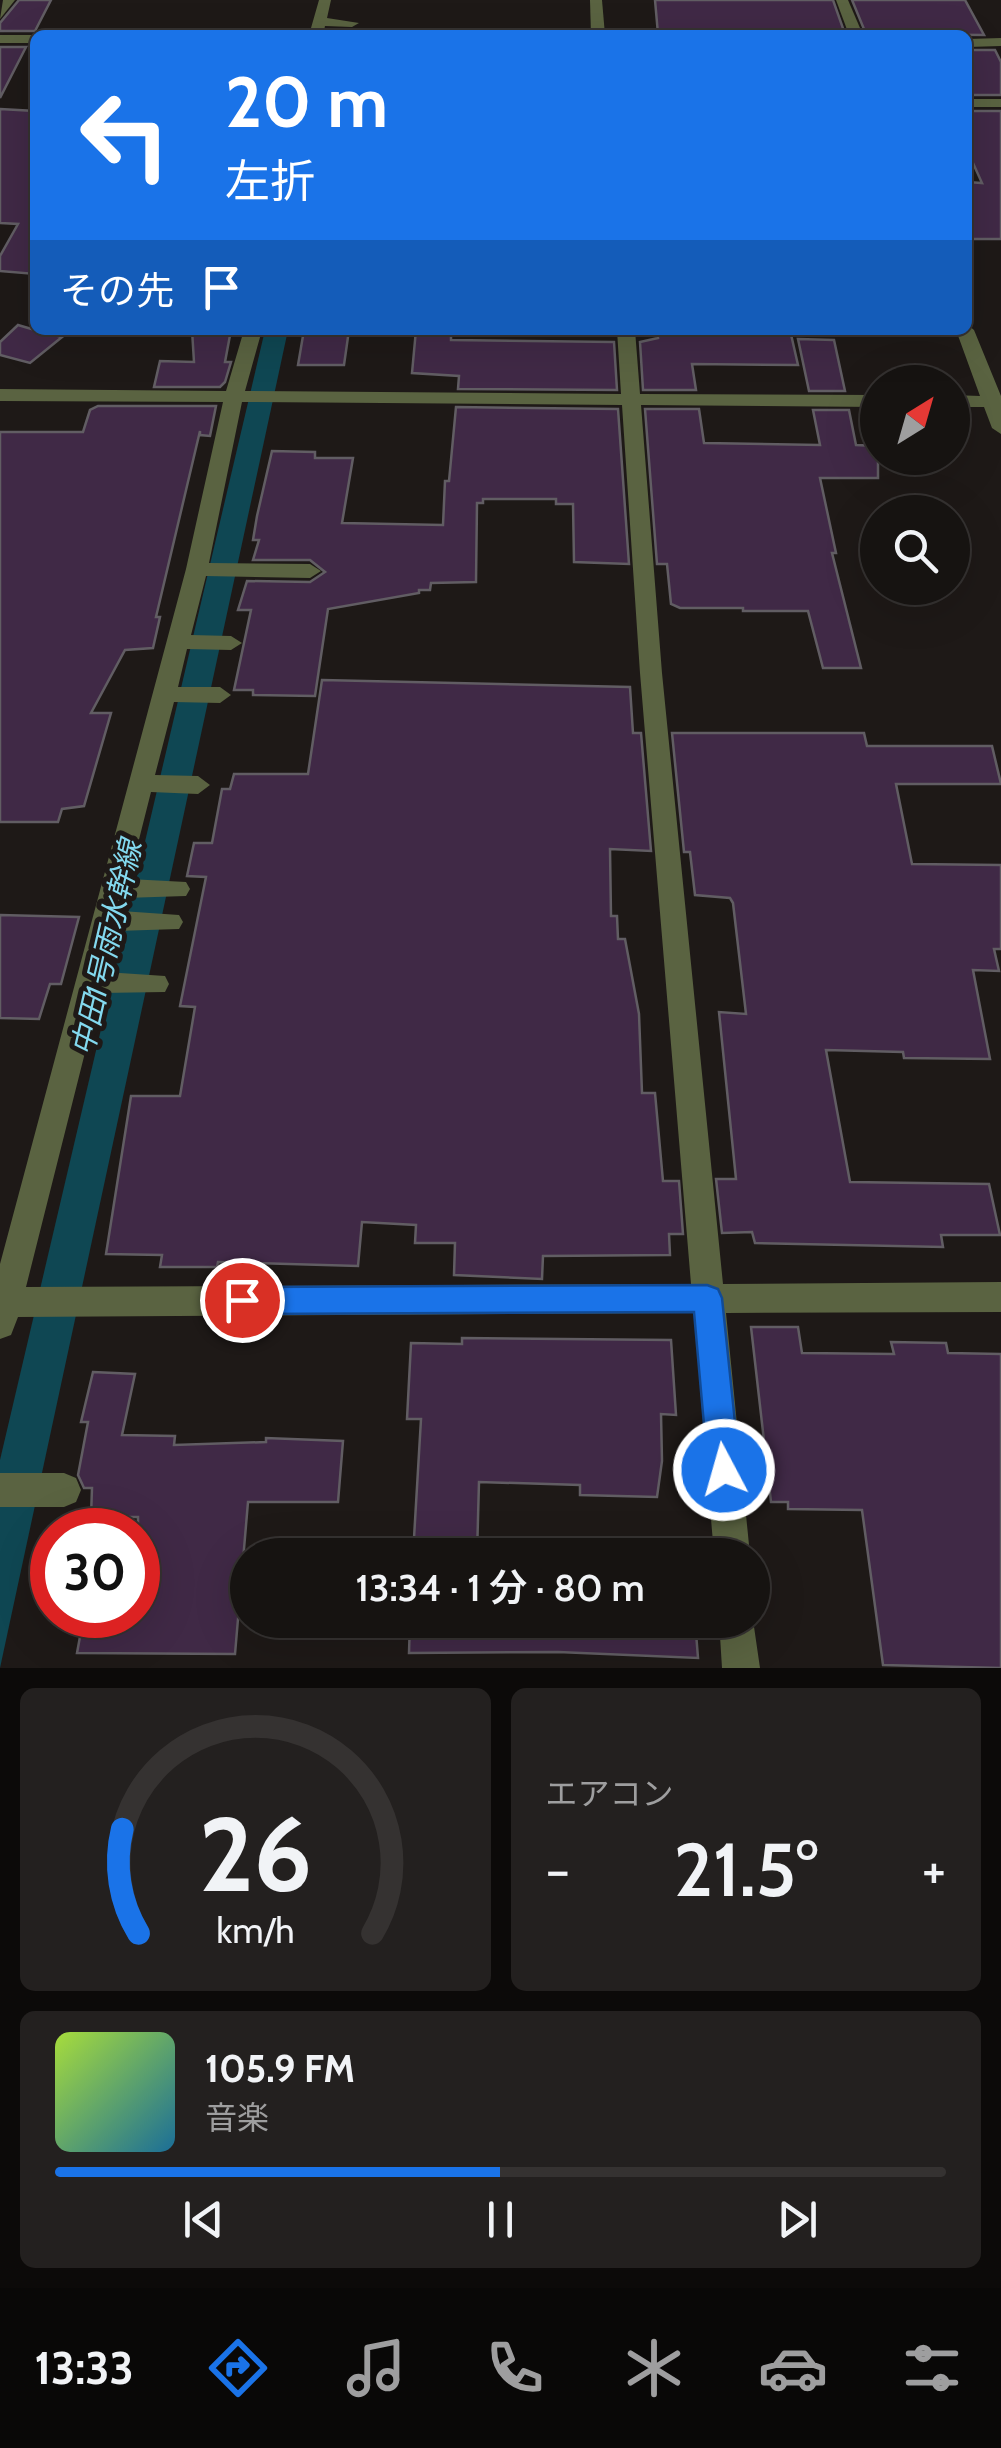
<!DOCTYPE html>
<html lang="ja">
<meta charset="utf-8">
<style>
:root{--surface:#161311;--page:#23201f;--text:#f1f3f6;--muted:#9e9e9f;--line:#353231;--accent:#1a73e8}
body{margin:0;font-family:Cabin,"Noto Sans JP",sans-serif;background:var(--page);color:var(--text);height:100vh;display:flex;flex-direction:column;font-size:38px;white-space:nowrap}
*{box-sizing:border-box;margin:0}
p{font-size:32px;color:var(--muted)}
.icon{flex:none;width:55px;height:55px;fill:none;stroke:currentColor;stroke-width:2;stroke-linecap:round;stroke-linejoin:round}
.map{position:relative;height:1668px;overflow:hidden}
.details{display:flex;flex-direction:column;gap:20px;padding:20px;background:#0c0a09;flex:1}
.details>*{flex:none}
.banner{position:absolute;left:30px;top:30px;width:942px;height:305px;border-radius:15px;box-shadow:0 10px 40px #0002,0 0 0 2px var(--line);background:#1a73e8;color:#fff;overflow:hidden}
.needle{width:65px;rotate:37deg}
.tools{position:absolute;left:860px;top:365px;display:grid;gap:20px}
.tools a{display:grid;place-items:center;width:110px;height:110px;border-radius:50%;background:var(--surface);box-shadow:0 10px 40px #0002,0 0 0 2px var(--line);font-size:50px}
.speed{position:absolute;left:30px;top:1508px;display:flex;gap:20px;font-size:50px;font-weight:700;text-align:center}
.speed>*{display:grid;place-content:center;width:130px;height:130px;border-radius:50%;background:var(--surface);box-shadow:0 10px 40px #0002,0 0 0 2px var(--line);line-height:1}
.speed .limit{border:15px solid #d22;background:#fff;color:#111}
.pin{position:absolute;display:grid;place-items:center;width:85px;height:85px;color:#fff;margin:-42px;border:5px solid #fff;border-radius:50%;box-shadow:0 2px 10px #0007}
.me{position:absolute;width:110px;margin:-55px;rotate:354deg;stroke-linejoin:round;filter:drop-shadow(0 0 8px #0008)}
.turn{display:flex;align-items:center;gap:35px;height:210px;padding:0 30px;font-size:45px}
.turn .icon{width:130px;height:130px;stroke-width:2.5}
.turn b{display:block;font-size:70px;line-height:85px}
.then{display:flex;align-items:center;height:95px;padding:0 30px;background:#0003;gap:20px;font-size:38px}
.big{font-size:75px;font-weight:600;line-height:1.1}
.details .tile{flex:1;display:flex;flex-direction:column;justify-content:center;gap:15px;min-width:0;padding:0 35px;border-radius:15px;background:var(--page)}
.details .dial{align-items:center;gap:0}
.dial svg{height:260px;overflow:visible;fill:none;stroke:var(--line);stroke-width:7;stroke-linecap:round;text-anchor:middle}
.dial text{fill:var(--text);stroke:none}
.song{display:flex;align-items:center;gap:30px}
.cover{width:120px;height:120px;border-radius:15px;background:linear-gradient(135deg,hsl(80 70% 55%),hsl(200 70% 35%))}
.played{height:10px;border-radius:5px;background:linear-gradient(90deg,var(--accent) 50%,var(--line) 50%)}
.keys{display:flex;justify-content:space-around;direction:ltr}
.heat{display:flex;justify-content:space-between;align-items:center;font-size:55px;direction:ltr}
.details .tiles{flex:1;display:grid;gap:20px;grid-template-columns:1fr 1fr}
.tile:last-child{grid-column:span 2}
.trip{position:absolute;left:230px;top:1538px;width:540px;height:100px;border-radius:50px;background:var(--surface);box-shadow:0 10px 40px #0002,0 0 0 2px var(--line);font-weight:600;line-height:100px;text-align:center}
.dock{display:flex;height:160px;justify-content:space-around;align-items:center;background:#090807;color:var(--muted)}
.dock .icon{width:70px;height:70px}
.dock .active{color:var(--accent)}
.dock b{font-size:45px;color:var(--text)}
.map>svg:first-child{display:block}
</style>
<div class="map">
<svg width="1001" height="1668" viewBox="0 0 1001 1668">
<rect width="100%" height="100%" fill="#1e1917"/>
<path fill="#0f4753" d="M265 330H288L0 1668V1460Z"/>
<g fill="#402946" stroke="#615d63" stroke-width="2.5">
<path d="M19 0H51L35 31H0V23Z"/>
<path d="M655 0H833L845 34H658Z"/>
<path d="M852 0H965L984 35 866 34Z"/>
<path d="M0 47H26L0 98Z"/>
<path d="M968 50H995L1001 62V95H968Z"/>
<path d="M0 109 35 111V274L0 271V256L18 224 0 223Z"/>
<path d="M968 111H1001V239H968V182L982 183 968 152Z"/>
<path d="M18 325 35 330 62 337 30 363 0 355V342Z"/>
<path d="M192 330H231L225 362H231L225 382 220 387H154L160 361 194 362Z"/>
<path d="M304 330H349L344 365H298Z"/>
<path d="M416 330H451V340L614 342 617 390 458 389 459 376 412 373Z"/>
<path d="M657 330H790L798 365 692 364 696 390H643L640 342 658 338Z"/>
<path d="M798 339 834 340 845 391H809Z"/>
<path d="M98 406H216L210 436 200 435V431L156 617H160L153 648 125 650 91 713H111L84 806 62 809 58 822H0V432H83L90 410Z"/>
<path d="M456 407 618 409 629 564 574 562 573 504H556V499H483V503H477L476 582 431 583 430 590H419V593L328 609 315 696 253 695V690H234L251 610H238L247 581 310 582 325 572 310 560H253L259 540H253L257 516 272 451 315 452V458H353L342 523 443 525 445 481H449Z"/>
<path d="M645 409H699L704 443 820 445 813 410H849L856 445 878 446V478H820L836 553H832L861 668H823L808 611H743V608H680L671 604 667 564H657Z"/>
<path d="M322 680 630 687 633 733H641L651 851 610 849 611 916H617L618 939H625L639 1014 642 1093H655L663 1181H679L683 1234H669L670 1255 543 1256 542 1279 454 1275 455 1243H415L416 1225 362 1222 358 1266 218 1262 217 1267H160L162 1255 106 1254 131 1096H180L195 1007 180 1006 206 877 187 876 194 843H212L222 789H230L234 774H308Z"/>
<path d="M672 733H864L867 746H992L1001 784H896L912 864 1001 865V949H994L999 971 973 970 990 1059 904 1058 903 1052 826 1050 850 1182 989 1184 1000 1235H941L943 1247 755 1243 752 1232 722 1233 716 1179H736L719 1012 746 1014 733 903 730 898 695 895 690 852H684Z"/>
<path d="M0 915 79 917 61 984H50L39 1019 0 1018Z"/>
<path d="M751 1327H798L802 1353 894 1354 891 1342 946 1343 948 1353 1001 1354V1668L883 1665 862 1510 788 1509V1502H771Z"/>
<path d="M462 1338 671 1340 676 1415 661 1414 662 1461 657 1497 580 1495V1485L479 1482 477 1555H413L421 1419H407L411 1343 462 1344Z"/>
<path d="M93 1372 135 1374 122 1435 175 1436 174 1445 266 1442V1438L343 1441 338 1502H248L235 1654 77 1653 84 1615H138V1517H91L92 1488H84L78 1475 88 1422H81Z"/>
<path d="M410 1620H695L698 1658 558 1652 409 1653Z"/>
</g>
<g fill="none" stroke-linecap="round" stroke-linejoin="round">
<g fill="#5a6341" fill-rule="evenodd">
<path d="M3 0H15L0 19Z"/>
<path d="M319 0H331L327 18 359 23 352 27 325 26 323 35H309Z"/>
<path d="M590 0H602L605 35H591Z"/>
<path d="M836 0H848L863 35H849Z"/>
<rect x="0" y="35" width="35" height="8"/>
<path d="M1001 38V46L968 47V39Z"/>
<rect x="968" y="99" width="33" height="8"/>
<path d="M968 325 974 330 1001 396V434L992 428 984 407H952V395L980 396 956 330H968Z"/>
<path d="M244 330H262L245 391 621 394 617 330H635L640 394 878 395V407L641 405 662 673 723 1284 1001 1282V1312L726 1313 750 1555H714L694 1313 18 1317 11 1335 0 1339V1264L186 569 223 402 0 401V389L226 391ZM242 402 622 405 640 673 691 1284 26 1287 100 993 165 992 169 984 165 976 105 972 116 931 179 929 183 922 179 915 121 911 124 898 186 896 190 889 186 882 129 879 151 792 198 794 210 785 198 776 155 775 174 702 220 703 231 695 220 687H178L187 649 231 650 242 643 231 636 191 635 206 576 310 578 321 571 310 564 209 563Z"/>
<path d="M0 1473H64L76 1478 81 1490 76 1502 64 1507H0Z"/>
<path d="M752 1613 760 1668H722L719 1620H752Z"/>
</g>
</g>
<path fill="#1a73e8" stroke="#114b97" stroke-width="2.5" d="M707 1285 718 1289 722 1298 740 1470 735 1481 724 1485 713 1481 708 1470 694 1312 242 1314 232 1310 228 1300 232 1291 242 1287Z"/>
<g text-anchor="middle" stroke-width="10" stroke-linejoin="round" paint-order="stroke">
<g font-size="30" font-style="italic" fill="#83d9ef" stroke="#1e1917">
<text transform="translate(107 948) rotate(-77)" y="10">中田1号雨水幹線</text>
</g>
</g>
</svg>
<div class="tools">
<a><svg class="needle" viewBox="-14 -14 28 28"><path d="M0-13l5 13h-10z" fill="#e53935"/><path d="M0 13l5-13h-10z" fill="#9e9e9f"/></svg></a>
<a><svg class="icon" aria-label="search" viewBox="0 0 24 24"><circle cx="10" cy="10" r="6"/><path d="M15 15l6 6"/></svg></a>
</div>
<div class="speed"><div class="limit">30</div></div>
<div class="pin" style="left:242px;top:1300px;background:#d93025"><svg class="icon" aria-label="arrive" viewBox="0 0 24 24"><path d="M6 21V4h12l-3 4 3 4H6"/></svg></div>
<svg class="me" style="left:724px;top:1470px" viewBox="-20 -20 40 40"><circle r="17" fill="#1a73e8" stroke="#fff" stroke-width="3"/><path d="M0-11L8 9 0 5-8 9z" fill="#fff"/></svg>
<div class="trip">13:34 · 1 分 · 80 m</div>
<div class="banner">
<div class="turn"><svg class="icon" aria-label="left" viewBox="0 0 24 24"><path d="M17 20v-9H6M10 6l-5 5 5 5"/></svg><div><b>20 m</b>左折</div></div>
<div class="then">その先<svg class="icon" aria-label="arrive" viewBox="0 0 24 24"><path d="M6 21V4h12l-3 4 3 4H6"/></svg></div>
</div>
</div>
<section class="details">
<div class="tiles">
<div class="tile dial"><svg viewBox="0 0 100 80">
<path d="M14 69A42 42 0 1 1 86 69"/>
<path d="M14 69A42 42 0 0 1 9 37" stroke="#1a73e8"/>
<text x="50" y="56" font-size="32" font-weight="700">26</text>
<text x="50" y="72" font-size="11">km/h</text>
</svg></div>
<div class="tile"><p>エアコン</p>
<div class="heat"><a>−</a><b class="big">21.5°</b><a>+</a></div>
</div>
<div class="tile">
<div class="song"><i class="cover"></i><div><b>105.9 FM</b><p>音楽</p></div></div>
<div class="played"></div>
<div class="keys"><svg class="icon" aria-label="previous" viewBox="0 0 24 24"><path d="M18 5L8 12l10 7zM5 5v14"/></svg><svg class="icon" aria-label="pause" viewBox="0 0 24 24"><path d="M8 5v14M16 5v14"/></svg><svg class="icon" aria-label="next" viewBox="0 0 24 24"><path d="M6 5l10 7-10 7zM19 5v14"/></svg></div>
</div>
</div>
</section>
<nav class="dock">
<b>13:33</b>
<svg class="icon active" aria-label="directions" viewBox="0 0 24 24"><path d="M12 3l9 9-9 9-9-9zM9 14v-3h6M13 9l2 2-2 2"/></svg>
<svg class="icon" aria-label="music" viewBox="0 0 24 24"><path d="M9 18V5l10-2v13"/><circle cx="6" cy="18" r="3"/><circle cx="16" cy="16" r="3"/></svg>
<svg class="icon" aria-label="phone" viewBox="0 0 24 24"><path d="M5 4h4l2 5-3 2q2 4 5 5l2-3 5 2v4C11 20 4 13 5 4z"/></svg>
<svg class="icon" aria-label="climate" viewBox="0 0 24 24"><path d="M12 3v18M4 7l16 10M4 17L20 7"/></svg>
<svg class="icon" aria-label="car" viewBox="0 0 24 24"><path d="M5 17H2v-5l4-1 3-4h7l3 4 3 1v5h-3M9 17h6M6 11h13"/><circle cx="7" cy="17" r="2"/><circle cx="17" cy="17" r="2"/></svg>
<svg class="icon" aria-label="filters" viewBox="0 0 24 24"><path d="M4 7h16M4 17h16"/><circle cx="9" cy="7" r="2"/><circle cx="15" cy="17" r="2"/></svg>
</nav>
